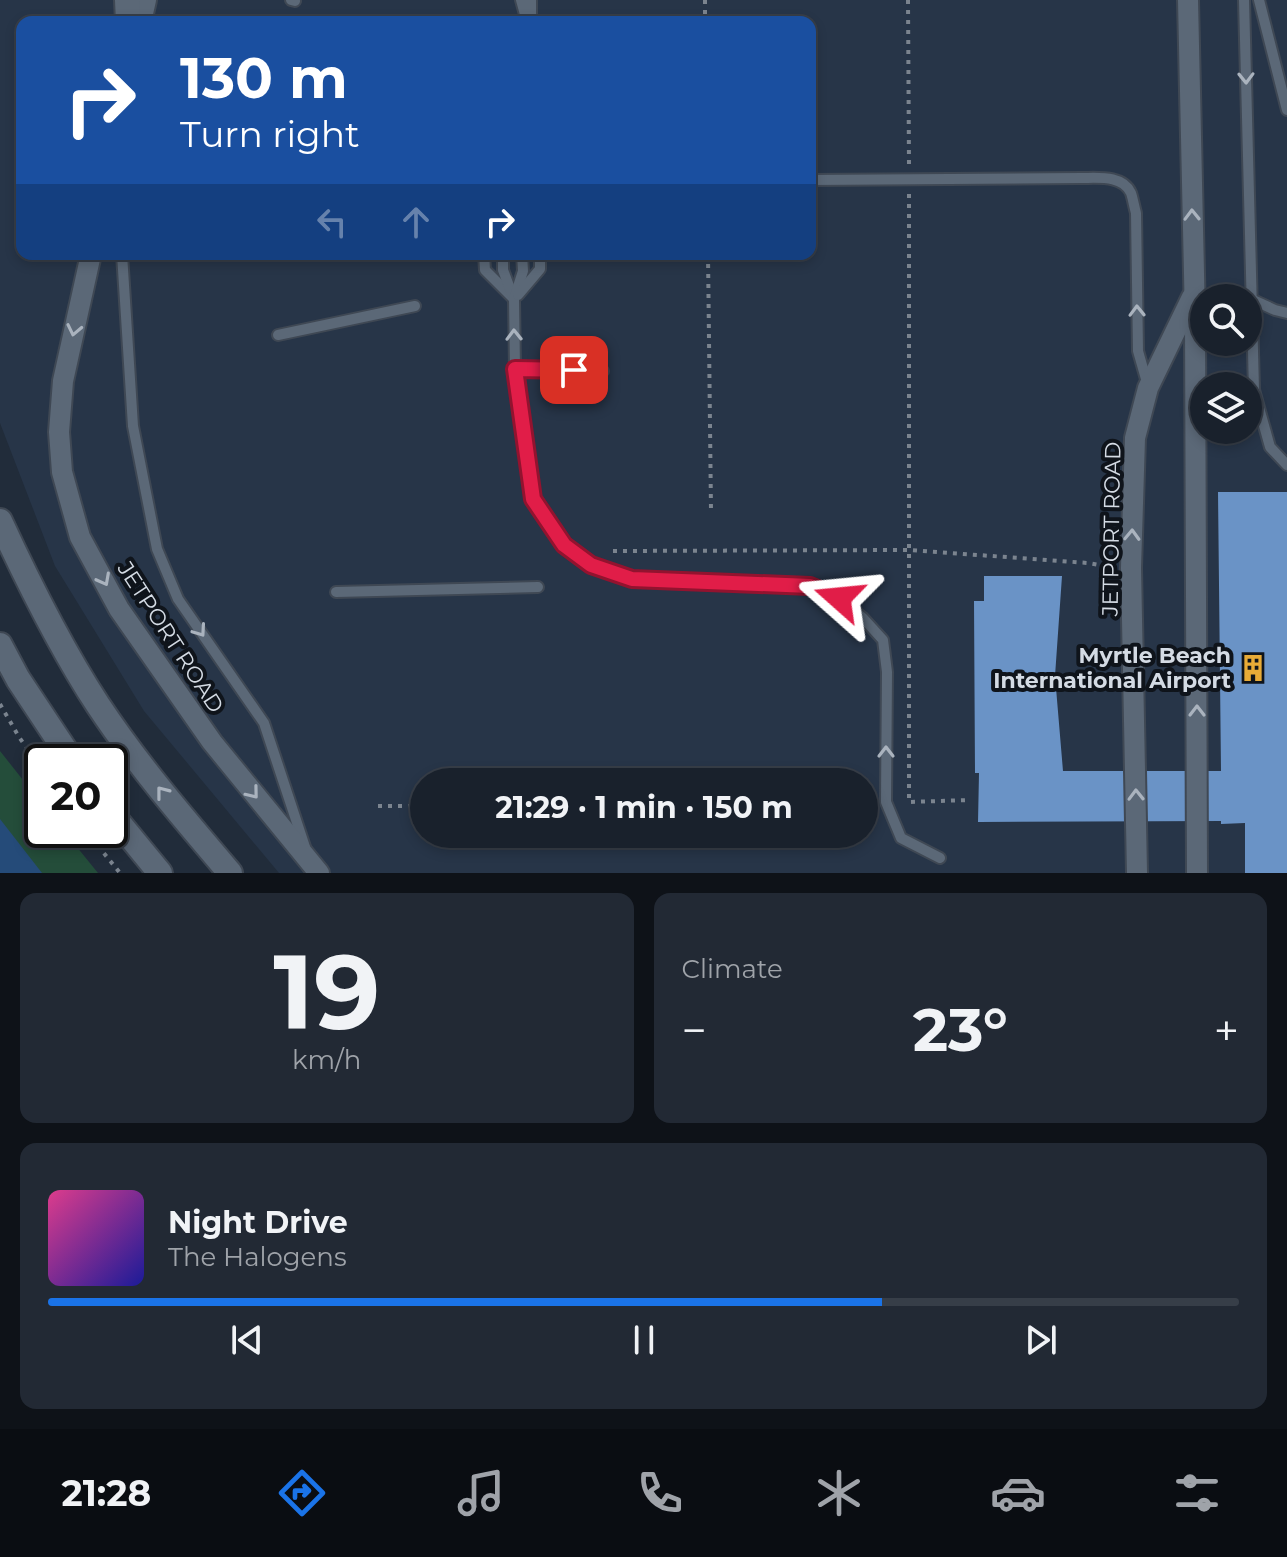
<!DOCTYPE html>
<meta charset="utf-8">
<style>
:root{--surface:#19212c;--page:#222934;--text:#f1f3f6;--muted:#9fa3a9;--line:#373e48;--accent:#1a73e8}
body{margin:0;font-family:Montserrat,sans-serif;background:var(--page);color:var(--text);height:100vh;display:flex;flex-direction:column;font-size:30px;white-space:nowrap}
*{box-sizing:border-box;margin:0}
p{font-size:26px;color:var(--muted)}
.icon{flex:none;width:44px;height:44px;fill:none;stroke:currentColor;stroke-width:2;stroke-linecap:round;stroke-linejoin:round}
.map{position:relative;height:873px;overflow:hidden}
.sheet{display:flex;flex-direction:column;gap:20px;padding:20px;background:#0e1218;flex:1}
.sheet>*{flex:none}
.banner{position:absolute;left:16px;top:16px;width:800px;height:244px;border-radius:16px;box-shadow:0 4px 12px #0003,0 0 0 2px var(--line);background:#1a4fa0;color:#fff;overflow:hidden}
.controls{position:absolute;left:1190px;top:284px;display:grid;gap:16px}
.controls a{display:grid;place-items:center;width:72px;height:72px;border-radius:50%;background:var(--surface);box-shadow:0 4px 12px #0003,0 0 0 2px var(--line);font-size:40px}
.speed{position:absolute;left:24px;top:744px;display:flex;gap:16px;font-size:40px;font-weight:700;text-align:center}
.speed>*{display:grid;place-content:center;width:104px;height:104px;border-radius:50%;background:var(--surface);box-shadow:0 4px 12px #0003,0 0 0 2px var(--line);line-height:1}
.speed .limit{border:4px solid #111;border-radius:12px;background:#fff;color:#111}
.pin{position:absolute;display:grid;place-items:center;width:68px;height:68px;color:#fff;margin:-34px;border-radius:16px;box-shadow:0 4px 12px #0006}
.me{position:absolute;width:88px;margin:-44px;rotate:288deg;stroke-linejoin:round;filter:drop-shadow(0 0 6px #0008)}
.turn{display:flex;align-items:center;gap:28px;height:168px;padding:0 32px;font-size:36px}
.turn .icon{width:104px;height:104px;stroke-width:2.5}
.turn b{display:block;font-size:56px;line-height:68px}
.lanes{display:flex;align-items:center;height:76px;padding:0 32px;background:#0003;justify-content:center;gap:40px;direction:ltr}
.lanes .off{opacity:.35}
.big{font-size:60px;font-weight:700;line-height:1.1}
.sheet .tile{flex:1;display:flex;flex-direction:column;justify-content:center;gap:12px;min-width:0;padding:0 28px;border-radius:16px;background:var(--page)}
.sheet .dial{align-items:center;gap:0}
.dial b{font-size:104px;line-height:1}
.song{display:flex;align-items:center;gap:24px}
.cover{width:96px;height:96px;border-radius:12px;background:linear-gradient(135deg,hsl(330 70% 55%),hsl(240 70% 35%))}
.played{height:8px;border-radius:4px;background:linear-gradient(90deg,var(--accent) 70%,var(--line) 70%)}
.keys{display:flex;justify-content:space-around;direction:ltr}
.heat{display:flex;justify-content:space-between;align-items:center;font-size:44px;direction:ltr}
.sheet .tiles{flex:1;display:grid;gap:20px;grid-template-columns:1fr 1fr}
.tile:last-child{grid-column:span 2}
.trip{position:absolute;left:410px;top:768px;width:468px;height:80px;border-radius:40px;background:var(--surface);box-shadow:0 4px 12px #0003,0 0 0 2px var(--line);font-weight:700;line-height:80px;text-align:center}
.menu{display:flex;height:128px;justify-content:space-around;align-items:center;background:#0a0d12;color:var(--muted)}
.menu .icon{width:56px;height:56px}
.menu .current{color:var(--accent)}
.menu b{font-size:36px;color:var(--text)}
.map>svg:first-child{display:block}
</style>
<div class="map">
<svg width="1287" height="873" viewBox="0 0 1287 873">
<rect width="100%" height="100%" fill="#212c3a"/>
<path fill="#273548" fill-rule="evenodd" d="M0 0H1287V873H279L144 711 55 566 0 423ZM22 22H810V254H22ZM1204 298H1248V342H1204ZM1204 386H1248V430H1204ZM424 782H864V834H424Z"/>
<path fill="#244d3a" d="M0 751 42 804V830H63L98 873H0Z"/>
<path fill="#254b79" d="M0 819 42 873H0Z"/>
<path fill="#6a93c6" d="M1218 492H1287V873H1245V823L1221 824V821L978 822 979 773H975L974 601H984V576H1062L1055 676 1063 771H1221Z"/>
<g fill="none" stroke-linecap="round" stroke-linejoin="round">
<g stroke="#3f4854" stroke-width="14">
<g id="lane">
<path d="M291 0 295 1"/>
<path d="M521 0 527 22"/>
<path d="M1244 0 1254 390 1270 447 1287 465"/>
<path d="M1259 0 1287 110"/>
<path d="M531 20V0"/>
<path d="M810 180 1082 178C1098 178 1123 175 1131 193 1133 199 1134 206 1136 213L1138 351 1148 386"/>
<path d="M122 254 133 426 157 549 178 599 264 723 305 847"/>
<path d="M484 254 485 270 514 299"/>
<path d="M503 254V270L512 294"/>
<path d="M522 254 523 271 514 299 515 369 533 499 564 545 591 565 632 579 810 586 839 598 863 618 883 640 887 672 886 802 901 838 940 858"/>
<path d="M518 295 540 269V254"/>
<path d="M1251 299 1275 310 1287 313"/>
<path d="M278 335 415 306"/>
<path d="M515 369 603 371"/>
<path d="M336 592 538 587"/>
</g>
</g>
<g stroke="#3f4854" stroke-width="24">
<g id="street">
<path d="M1188 0 1195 319 1197 873"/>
<path d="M141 22 146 0"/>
<path d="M91 254 63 381 59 432 62 472 80 537 119 609 212 742 319 873"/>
<path d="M1137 873 1131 568 1135 438 1148 388 1192 297"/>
</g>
</g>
<g stroke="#3f4854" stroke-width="28">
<g id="secondary">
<path d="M127 0 128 22"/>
<path d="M0 521C29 584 60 647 98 705 137 764 184 819 230 873"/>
<path d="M0 645 18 679 73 762"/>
<path d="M110 812 160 873"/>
</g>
</g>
<g stroke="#7b848f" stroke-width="4" stroke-dasharray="4 6" stroke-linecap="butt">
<path d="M705 0V22"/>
<path d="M908 0 909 166"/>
<path d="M909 194V802L969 800"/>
<path d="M708 254 711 511"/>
<path d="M613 551 909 550 1088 563 1110 567"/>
<path d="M0 704 19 737 42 769"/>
<path d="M378 806H424"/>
<path d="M85 830 120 873"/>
</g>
<use href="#lane" stroke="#5b6877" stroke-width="10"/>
<use href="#street" stroke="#5b6877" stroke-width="20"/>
<use href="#secondary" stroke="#5b6877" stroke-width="24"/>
</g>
<defs><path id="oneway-chevron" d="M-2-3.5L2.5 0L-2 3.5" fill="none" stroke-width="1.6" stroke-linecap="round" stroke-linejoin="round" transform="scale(2)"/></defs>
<g stroke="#aab3be">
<use href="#oneway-chevron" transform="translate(1246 78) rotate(89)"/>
<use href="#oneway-chevron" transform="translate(1192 215) rotate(-91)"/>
<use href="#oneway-chevron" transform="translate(1137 311) rotate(-91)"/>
<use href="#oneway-chevron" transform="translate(74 330) rotate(102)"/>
<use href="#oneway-chevron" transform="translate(514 335) rotate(-91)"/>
<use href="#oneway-chevron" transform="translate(1132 535) rotate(-88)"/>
<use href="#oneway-chevron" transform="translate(104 580) rotate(62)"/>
<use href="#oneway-chevron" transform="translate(200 631) rotate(55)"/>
<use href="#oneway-chevron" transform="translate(1197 711) rotate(-90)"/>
<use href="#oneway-chevron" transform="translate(886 752) rotate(-90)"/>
<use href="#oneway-chevron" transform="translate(162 792) rotate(-128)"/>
<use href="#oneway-chevron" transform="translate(253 793) rotate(51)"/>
<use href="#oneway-chevron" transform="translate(1136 795) rotate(-91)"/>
</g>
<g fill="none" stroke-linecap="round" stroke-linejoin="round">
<g stroke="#92132f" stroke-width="20">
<path id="route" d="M574 370 515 369 533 499 564 545 591 565 632 579 810 586 839 598"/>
</g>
<use href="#route" stroke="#e11d48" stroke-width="14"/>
</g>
<defs>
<g id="building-bare" transform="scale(2.16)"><path d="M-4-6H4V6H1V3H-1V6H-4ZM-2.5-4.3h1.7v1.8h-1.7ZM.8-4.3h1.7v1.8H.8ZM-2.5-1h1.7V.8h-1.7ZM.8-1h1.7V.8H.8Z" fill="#e8ab37" stroke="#0f141b" stroke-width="2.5" paint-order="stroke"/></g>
</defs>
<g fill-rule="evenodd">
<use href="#building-bare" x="1253" y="668"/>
</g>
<g text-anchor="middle" stroke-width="8" stroke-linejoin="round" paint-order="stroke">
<g font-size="22" fill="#d4dbe4" stroke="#0f141b">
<text transform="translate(1111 529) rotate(-89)" y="8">JETPORT ROAD</text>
<text transform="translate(171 637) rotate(57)" y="8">JETPORT ROAD</text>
</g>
<g font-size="22" font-weight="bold" fill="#d4dbe4" stroke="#0f141b" text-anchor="end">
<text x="1231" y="663">Myrtle Beach<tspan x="1231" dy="25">International Airport</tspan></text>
</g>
</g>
</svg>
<div class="controls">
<a><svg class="icon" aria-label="search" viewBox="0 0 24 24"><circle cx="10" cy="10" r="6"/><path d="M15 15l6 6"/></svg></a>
<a><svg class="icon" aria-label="layers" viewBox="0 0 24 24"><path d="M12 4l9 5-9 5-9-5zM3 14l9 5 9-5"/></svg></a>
</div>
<div class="speed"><div class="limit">20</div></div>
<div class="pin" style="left:574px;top:370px;background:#d93025"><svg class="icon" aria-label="arrive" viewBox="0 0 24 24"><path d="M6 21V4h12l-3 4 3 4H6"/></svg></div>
<svg class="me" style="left:839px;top:598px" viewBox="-20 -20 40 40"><path d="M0-17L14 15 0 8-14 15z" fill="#e11d48" stroke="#fff" stroke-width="4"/></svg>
<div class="trip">21:29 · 1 min · 150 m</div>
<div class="banner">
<div class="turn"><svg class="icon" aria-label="right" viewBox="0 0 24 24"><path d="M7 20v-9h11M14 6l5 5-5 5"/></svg><div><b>130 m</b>Turn right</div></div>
<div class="lanes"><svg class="icon off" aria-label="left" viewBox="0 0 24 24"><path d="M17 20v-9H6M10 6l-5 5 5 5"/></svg><svg class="icon off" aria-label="ahead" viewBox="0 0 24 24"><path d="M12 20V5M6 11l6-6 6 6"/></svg><svg class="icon" aria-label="right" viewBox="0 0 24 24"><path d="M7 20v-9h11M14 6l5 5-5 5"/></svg></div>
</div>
</div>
<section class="sheet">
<div class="tiles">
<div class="tile dial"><b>19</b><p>km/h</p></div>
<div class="tile"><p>Climate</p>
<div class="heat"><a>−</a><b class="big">23°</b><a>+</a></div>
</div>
<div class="tile">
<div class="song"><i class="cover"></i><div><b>Night Drive</b><p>The Halogens</p></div></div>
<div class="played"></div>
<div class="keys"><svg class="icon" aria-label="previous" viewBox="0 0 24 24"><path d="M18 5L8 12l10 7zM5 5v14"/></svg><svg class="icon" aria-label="pause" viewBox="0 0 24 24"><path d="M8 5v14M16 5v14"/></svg><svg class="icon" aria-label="next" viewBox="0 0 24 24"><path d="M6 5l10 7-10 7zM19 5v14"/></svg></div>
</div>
</div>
</section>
<nav class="menu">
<b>21:28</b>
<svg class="icon current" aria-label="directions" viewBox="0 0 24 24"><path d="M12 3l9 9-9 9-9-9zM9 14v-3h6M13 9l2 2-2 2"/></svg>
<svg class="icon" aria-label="music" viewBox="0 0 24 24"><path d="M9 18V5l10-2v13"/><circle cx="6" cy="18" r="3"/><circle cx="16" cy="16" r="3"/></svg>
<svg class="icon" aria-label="phone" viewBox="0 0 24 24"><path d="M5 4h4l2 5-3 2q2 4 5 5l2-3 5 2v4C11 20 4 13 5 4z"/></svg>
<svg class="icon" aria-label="climate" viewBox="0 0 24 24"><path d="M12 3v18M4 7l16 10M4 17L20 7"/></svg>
<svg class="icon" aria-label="car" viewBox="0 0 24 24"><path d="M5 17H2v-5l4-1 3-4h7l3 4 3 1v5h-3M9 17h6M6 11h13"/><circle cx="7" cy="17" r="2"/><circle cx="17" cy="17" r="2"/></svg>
<svg class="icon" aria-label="filters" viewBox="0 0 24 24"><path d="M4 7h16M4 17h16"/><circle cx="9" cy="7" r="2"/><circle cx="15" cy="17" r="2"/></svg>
</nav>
